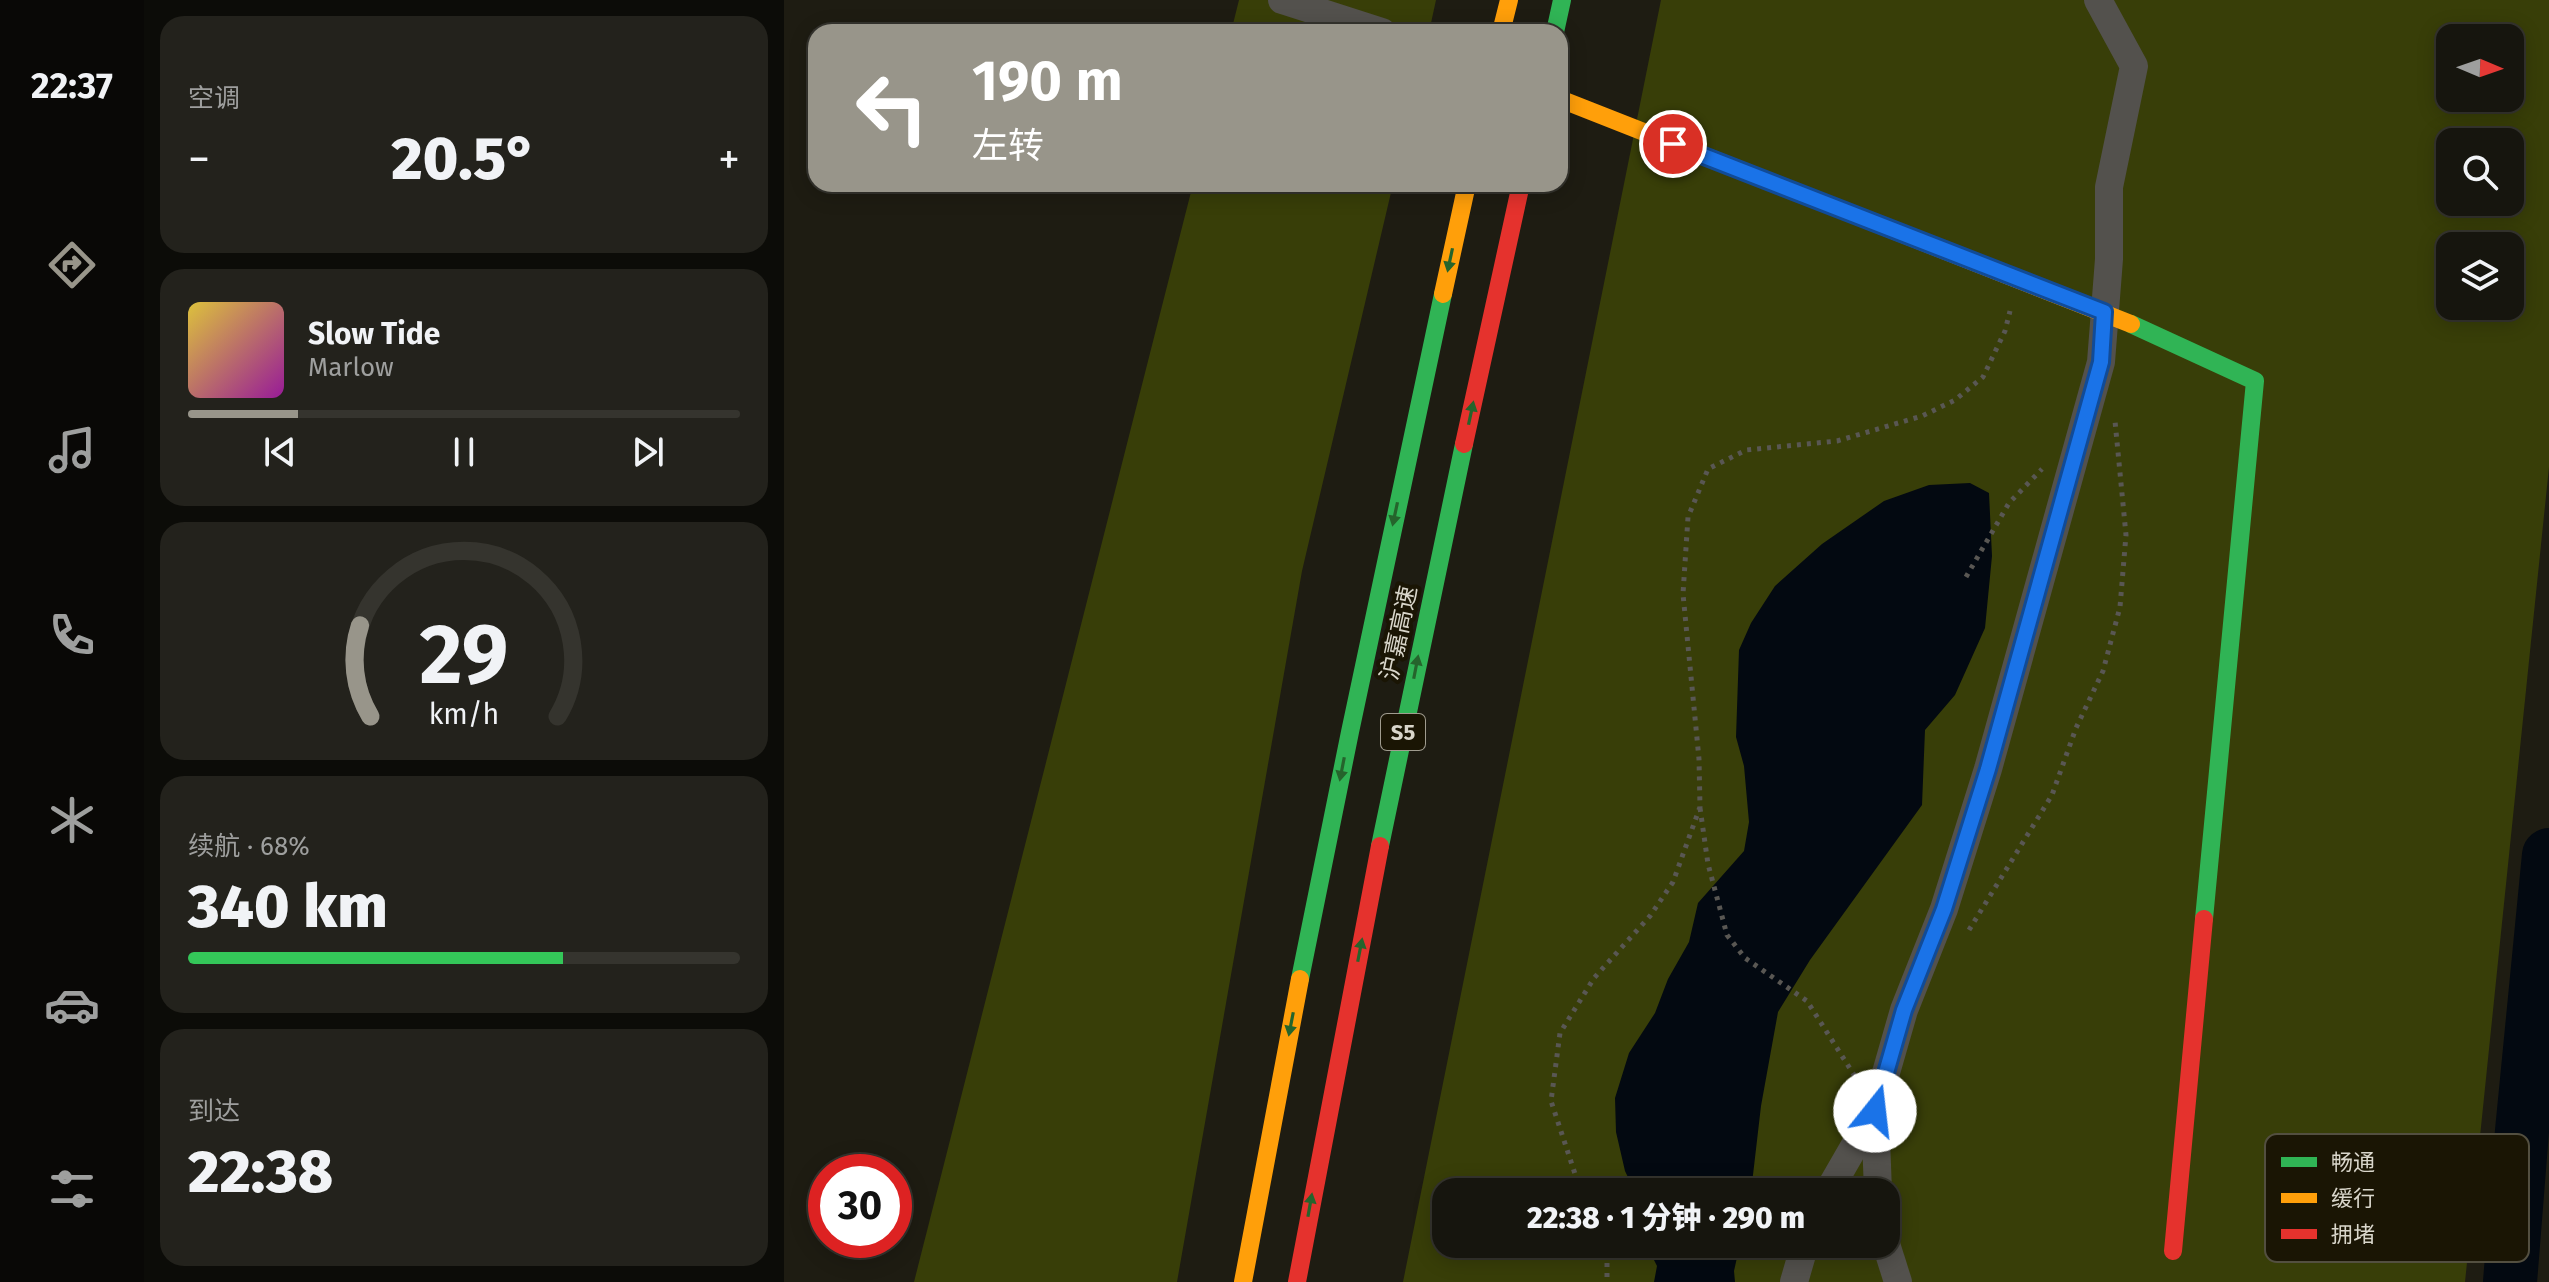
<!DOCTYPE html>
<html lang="zh">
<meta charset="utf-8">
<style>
:root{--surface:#16150e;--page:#23221c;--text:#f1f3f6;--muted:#9e9f9e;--line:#35342e;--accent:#98958a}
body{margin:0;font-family:"Fira Sans","Noto Sans SC",sans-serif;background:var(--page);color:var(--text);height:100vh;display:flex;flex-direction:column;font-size:30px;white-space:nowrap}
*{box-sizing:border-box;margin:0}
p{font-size:26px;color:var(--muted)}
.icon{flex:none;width:44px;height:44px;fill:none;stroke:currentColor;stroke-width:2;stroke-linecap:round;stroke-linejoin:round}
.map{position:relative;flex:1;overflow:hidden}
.panel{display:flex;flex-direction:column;gap:16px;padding:16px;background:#0c0c08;width:640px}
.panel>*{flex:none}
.hud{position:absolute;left:24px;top:24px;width:760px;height:168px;border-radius:24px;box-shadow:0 4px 20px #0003,0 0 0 2px var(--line);background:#98958a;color:#fff;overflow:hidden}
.needle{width:52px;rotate:92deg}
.buttons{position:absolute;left:1652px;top:24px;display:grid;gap:16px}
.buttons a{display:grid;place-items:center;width:88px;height:88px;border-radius:16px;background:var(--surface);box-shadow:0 4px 20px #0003,0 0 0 2px var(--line);font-size:40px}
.speed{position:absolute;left:24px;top:1154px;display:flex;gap:16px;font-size:40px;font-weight:700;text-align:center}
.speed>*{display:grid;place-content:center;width:104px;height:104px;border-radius:50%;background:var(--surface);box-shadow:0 4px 20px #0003,0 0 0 2px var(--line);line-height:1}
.speed .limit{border:12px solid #d22;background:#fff;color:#111}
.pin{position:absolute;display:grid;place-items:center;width:68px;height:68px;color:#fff;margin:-34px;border:4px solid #fff;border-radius:50%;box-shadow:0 2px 8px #0007}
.me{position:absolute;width:88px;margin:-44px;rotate:16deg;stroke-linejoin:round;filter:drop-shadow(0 0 6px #0008)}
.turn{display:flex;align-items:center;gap:28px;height:168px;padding:0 32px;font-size:36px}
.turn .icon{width:104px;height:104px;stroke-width:2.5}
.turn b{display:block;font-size:56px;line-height:68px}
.big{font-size:60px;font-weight:800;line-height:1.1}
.panel .tile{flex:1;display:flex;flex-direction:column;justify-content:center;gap:12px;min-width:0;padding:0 28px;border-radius:24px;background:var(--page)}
.panel .dial{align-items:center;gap:0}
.dial svg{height:208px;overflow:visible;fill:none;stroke:var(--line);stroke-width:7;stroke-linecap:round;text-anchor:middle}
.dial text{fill:var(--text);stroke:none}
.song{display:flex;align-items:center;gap:24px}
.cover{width:96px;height:96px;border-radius:12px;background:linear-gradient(135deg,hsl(50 70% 55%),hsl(300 70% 35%))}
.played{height:8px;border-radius:4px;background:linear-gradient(90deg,var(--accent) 20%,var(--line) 20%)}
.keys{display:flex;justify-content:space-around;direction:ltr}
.heat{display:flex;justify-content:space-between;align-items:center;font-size:44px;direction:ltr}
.charge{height:12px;border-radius:6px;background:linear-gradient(90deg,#34c759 68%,var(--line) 0)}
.trip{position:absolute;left:648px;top:1178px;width:468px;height:80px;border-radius:24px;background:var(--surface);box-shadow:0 4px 20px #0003,0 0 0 2px var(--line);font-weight:800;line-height:80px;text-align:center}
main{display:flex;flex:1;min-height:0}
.menu{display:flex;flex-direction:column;width:144px;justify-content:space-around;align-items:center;background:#090806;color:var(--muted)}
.menu .icon{width:56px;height:56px}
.menu .selected{color:var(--accent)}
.menu b{font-size:36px;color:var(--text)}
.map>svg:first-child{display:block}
</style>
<main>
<nav class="menu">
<b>22:37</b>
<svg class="icon selected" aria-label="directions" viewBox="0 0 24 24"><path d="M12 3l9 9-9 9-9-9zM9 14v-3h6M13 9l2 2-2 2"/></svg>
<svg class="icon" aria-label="music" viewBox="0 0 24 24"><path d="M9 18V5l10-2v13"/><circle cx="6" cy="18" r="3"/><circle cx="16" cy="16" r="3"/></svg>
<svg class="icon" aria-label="phone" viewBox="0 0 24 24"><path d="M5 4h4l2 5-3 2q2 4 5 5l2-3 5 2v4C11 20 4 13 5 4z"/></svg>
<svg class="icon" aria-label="climate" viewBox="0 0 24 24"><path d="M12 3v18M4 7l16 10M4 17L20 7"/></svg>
<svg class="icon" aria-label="car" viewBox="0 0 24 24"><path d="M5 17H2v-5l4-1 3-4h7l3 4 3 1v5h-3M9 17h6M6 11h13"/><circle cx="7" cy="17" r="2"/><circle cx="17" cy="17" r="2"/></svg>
<svg class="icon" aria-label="filters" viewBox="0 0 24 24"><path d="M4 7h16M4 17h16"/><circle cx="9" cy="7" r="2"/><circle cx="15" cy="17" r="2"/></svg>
</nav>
<section class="panel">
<div class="tile"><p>空调</p>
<div class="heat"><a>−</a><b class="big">20.5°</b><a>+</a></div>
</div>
<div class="tile">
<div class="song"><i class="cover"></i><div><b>Slow Tide</b><p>Marlow</p></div></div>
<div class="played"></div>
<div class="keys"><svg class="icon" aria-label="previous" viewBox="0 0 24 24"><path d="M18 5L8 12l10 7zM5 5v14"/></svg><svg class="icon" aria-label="pause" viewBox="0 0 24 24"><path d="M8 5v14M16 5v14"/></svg><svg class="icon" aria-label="next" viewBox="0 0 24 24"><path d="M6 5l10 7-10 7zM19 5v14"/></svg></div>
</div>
<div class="tile dial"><svg viewBox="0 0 100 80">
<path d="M14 69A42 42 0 1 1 86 69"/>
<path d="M14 69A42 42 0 0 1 10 34" stroke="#98958a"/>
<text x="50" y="56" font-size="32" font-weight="700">29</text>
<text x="50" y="72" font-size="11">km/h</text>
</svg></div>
<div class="tile"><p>续航 · 68%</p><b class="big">340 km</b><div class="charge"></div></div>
<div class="tile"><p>到达</p><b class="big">22:38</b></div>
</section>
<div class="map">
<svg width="1765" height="1282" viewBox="0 0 1765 1282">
<rect width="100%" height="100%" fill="#1e1c12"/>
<g fill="#383e08" fill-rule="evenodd">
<path d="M455 0H652L645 32H447Z"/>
<path d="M877 0H1765V467L1681 1282H619ZM1666 38H1726V98H1666ZM1666 142H1726V202H1666ZM1666 246H1726V306H1666ZM662 1192H1102V1244H662Z"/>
<path d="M409 184H609L518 571 393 1282H130Z"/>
</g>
<g fill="#030911">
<path d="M1186 483 1205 493 1208 556 1201 628 1171 695 1141 730 1138 805 1026 960 994 1012 977 1106 967 1192H851L841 1171 832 1132 831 1098 845 1053 871 1013 884 979 905 942 914 903 960 851 965 822 960 766 952 737 955 650 967 623 991 586 1038 544 1100 501 1145 485Z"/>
<path d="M862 1244H956L950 1271 951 1282H870L873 1266Z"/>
</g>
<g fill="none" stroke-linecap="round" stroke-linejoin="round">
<path stroke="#030911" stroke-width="54" d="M1726 1282 1738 1131 1765 855"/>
<g stroke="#595753" stroke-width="5" stroke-dasharray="4 6" stroke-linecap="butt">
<path d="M1182 577 1225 503 1258 469"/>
<path d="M916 808 924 864 943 935 961 958 1023 1001 1072 1078"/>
<path d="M1185 930 1268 795 1292 728 1319 671 1336 607 1342 535 1331 421"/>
<path d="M797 1192 767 1101 776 1033 810 978 866 916 889 882 916 807 915 759 899 594 904 517 924 469 962 450 1053 441 1138 416 1171 400 1199 377 1221 331 1226 311"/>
<path d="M817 1244 823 1260V1282"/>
</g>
<g stroke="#53514d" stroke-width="28">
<path d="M498 0 598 32"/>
<path d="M1044 1192 1090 1112"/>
<path d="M1094 1192 1091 1111 1120 1010 1160 909 1204 769 1317 362 1325 259V187L1350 66 1314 0"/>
<path d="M1102 1244 1114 1282"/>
<path d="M1010 1282 1021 1244"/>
</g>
<g stroke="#30b455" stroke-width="18">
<path d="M771 32 778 0"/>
<path d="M1347 324 1471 381 1420 919"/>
<path d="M596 846 680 444"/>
<path d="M516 979 566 732 659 294"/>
</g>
<g stroke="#ff9f0a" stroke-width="18">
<path d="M717 32 725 0"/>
<path d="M776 99 1347 324"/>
<path d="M659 294 683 184"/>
<path d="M459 1282 516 979"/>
</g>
<g stroke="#e5322d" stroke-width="18">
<path d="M680 444 737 184"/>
<path d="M1389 1251 1420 919"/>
<path d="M513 1282 596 846"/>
</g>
</g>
<defs><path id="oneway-solid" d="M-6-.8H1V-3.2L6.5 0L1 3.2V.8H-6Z" transform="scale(2)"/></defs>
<g fill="#25642c">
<use href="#oneway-solid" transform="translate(666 260) rotate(102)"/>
<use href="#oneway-solid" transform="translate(687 413) rotate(-78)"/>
<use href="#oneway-solid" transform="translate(611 514) rotate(102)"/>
<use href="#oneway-solid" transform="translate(632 667) rotate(-79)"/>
<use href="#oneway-solid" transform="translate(558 769) rotate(101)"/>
<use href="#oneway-solid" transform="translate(576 950) rotate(-79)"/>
<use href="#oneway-solid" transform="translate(507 1024) rotate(101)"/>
<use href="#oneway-solid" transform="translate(526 1205) rotate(-80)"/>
</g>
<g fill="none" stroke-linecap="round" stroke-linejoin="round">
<g stroke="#114b97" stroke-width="20">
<path id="route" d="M889 144 1320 312 1317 362 1204 769 1160 909 1120 1010 1091 1111"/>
</g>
<use href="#route" stroke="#1a73e8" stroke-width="14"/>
</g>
<g text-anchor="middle" stroke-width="8" stroke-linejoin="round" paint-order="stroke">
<rect fill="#1a1504" stroke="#a09c8f" stroke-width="2" x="597" y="714" width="44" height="36" rx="6"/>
<g font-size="22" font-weight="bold" fill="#d9d6cb">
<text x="619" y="740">S5</text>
</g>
<g font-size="24" fill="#d9d6cb" stroke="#1a1504">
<text transform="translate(615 633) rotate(-78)" y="8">沪嘉高速</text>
</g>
</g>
<rect x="1481" y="1134" width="264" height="128" rx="12" fill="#1a1504" stroke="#534f40" stroke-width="2"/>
<rect x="1497" y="1157" width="36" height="10" fill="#30b455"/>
<rect x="1497" y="1193" width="36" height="10" fill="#ff9f0a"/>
<rect x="1497" y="1229" width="36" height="10" fill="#e5322d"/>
<g font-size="22" fill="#d9d6cb">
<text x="1547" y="1170">畅通</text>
<text x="1547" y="1206">缓行</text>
<text x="1547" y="1242">拥堵</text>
</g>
</svg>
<div class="buttons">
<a><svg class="needle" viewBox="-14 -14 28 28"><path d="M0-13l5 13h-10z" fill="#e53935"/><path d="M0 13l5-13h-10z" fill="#9e9f9e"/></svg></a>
<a><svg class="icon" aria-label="search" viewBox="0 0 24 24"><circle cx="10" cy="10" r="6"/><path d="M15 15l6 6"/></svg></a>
<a><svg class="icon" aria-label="layers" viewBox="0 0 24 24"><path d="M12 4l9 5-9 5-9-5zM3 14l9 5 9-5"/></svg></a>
</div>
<div class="speed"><div class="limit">30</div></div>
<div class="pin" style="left:889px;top:144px;background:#d93025"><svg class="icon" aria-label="arrive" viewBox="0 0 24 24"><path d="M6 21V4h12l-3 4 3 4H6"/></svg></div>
<svg class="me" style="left:1091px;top:1111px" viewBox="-20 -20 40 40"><circle r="19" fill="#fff"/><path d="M0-13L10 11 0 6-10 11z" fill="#1a73e8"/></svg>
<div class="trip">22:38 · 1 分钟 · 290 m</div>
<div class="hud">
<div class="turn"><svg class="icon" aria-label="left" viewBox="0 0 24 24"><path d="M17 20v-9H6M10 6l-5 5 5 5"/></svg><div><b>190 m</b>左转</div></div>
</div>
</div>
</main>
